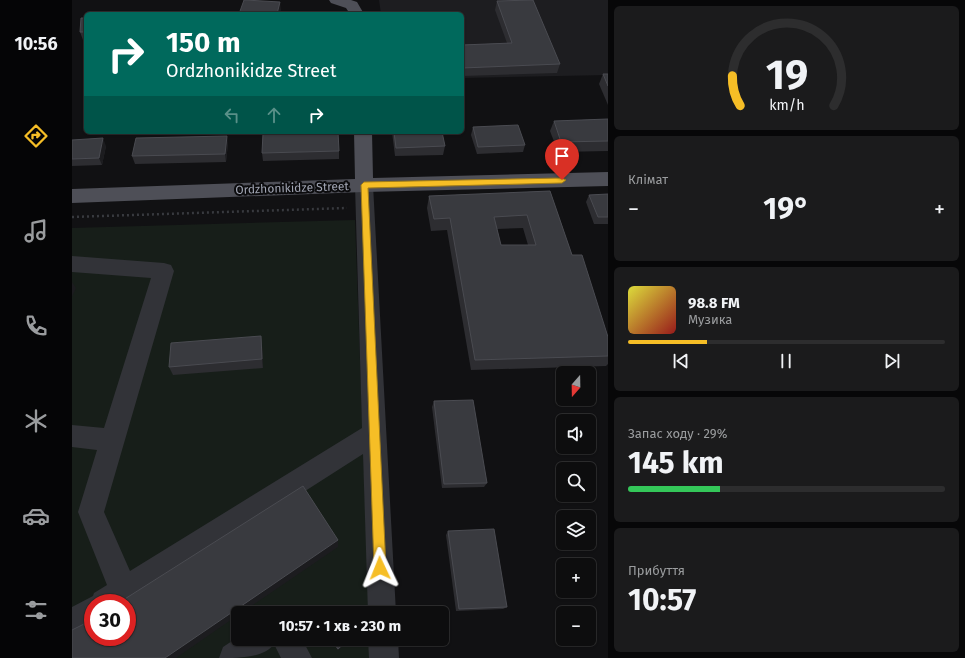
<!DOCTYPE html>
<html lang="uk">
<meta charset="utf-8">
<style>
:root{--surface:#0d0d0e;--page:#1b1b1c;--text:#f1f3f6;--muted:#9a9c9e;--line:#2d2d2e;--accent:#f6be26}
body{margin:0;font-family:"Fira Sans",sans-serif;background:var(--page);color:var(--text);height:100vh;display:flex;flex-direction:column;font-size:15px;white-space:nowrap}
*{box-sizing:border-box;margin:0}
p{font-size:13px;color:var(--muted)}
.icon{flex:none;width:22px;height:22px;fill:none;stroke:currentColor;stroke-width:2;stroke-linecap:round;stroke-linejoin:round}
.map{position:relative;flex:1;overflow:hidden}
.sheet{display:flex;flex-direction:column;gap:6px;padding:6px;background:#070708;width:357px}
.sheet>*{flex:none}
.banner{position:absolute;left:12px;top:12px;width:380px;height:122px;border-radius:6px;box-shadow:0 1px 3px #0004,0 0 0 1px var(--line);background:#00695c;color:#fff;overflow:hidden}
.needle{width:26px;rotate:200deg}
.buttons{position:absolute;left:484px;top:366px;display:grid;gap:8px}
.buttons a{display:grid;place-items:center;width:40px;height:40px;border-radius:6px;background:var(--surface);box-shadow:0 1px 3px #0004,0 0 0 1px var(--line);font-size:20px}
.speed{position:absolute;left:12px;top:594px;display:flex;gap:8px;font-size:20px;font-weight:700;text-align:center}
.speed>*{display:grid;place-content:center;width:52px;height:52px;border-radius:50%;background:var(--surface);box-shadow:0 1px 3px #0004,0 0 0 1px var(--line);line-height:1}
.speed .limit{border:6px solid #d22;background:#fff;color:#111}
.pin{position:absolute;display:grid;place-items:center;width:34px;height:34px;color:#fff;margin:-41px -17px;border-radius:50% 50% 50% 0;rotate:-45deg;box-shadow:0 0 4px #0007}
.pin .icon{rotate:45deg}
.me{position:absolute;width:44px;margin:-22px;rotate:358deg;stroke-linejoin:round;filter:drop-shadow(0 0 3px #0008)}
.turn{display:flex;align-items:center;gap:14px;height:84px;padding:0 16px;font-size:18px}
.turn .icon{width:52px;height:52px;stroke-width:2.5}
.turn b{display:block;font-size:28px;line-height:34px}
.lanes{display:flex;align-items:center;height:38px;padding:0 16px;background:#0003;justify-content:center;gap:20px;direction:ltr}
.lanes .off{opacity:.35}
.big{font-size:30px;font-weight:700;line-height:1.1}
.sheet .tile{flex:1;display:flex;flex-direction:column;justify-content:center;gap:6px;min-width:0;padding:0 14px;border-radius:6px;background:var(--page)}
.sheet .dial{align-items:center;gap:0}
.dial svg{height:104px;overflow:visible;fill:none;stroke:var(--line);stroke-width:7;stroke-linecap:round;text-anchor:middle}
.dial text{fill:var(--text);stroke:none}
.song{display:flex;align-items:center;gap:12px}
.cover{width:48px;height:48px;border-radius:6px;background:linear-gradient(135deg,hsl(60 70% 55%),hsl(0 70% 35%))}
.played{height:4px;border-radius:2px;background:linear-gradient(90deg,var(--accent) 25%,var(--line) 25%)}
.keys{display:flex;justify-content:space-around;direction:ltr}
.heat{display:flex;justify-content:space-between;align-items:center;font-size:22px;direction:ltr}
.charge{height:6px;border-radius:3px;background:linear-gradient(90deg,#34c759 29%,var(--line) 0)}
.trip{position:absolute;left:159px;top:606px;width:218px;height:40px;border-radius:6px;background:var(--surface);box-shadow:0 1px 3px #0004,0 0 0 1px var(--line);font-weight:700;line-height:40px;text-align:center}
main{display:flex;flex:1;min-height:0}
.tabs{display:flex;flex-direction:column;width:72px;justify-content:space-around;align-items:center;background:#050506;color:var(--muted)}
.tabs .icon{width:28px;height:28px}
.tabs .active{color:var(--accent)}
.tabs b{font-size:18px;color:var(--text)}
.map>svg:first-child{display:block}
</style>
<main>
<nav class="tabs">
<b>10:56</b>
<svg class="icon active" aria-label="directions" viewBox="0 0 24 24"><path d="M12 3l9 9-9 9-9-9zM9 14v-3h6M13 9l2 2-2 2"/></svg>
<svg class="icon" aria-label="music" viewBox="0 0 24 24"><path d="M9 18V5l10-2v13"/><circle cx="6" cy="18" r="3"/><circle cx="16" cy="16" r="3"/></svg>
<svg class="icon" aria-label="phone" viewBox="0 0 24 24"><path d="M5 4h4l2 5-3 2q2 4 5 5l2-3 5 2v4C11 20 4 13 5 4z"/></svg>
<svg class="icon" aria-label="climate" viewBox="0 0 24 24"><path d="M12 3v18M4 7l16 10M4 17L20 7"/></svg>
<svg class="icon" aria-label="car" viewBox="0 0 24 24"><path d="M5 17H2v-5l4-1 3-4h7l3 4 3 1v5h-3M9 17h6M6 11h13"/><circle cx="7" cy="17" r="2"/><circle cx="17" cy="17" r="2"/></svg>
<svg class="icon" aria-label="filters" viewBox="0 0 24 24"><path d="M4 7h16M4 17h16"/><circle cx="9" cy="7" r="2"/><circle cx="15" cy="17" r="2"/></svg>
</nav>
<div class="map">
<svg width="536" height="658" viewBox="0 0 536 658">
<rect width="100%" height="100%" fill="#111113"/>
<path fill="#1d1d20" d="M307 0H536V75L390 78V14H309Z"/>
<path fill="#171e19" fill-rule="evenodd" d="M283 220 297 613H166V639H298V658H0V228ZM21 603H55V637H21Z"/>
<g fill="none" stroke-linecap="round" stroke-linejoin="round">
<path stroke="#383a3f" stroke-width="2.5" stroke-dasharray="2 3" stroke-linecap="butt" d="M0 217 275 208"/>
<g fill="#323338" fill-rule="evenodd">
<path d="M292 178 299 180 301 185 324 613H296L291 454 55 605V603H21V626L0 637V607L21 596 22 593 35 585 6 512 25 450 0 447V425L32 428 79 278 0 272V256L92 263 99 265 102 271 32 512 58 571 290 428 283 185 285 180Z"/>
<path d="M166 637V639H230L240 658H209L202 644C193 658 165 658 147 658L151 647Z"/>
<path d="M296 639H326L327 658H297Z"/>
</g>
<g fill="#4e4f57" fill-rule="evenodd">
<path d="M257 0H279L285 2 292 14H278L274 8 259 3Z"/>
<path d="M282 132H300L301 178 536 172V186L292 192 0 203V189L283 179Z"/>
</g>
</g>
<g fill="#2d2d31" fill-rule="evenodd">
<path d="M425 1 488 64 485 73 390 76V45L435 43 423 10Z"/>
<path d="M14 18V40H11L8 32Z"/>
<path d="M531 74H536V105L527 84Z"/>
<path d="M536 119V151L486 152 478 131 482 121Z"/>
<path d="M401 127 453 145 451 152 405 154 399 135Z"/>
<path d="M320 132H370L373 146 371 155 323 156Z"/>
<path d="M0 140 34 146 30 165 0 166Z"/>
<path d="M156 143 154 162 63 164 60 156Z"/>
<path d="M267 151V159L191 161 190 153Z"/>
<path d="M478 191 500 255 536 337V364L534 366 399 370 375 230 359 231 355 208 357 196ZM451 228 456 245H429L425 229Z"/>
<path d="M536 194V224H522L514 202 517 195Z"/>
<path d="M189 336 190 344 191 368 101 375 97 367Z"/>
<path d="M362 401 415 483 412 487 370 488 360 407Z"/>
<path d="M376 531 435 607 431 609 384 611 374 535Z"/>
<path d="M258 639H279L266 650Z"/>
</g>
<g fill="#1c1c1f">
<path d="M208 2 209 10 208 14H205Z"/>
<path d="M155 136 156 143 154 162 153 154Z"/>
<path d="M31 138 34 146 30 165 27 158Z"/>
<path d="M0 282 4 288 0 297Z"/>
<path d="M189 336 190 344 191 368 190 359Z"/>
<path d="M266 540V547L169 613H166V615L104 658H93Z"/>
<path d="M277 639H279L266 650V649Z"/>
</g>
<g fill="#393a3f" stroke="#4a4b51" fill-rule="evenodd">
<path d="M172 0H173L208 2 205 14H167Z"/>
<path d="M461 0 488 64 390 68V45L440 43 425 1Z"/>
<path d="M9 18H14V32H8Z"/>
<path d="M531 74H536V86Z"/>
<path d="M536 119V141L489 142 482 121Z"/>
<path d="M446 125 453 145 406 147 401 127Z"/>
<path d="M235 132H266L267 151 190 153 191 133Z"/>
<path d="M322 132H370L373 146 324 148Z"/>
<path d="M155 136 153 154 60 156 64 138Z"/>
<path d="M31 138 27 158 0 159V140Z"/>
<path d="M478 191 500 255H510L536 337V356L403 360 378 218 362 219 357 196ZM455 215 464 245H429L422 217Z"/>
<path d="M536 194V217H526L517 195Z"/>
<path d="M189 336 190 359 97 367 99 343Z"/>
<path d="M401 400 415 483 372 484 362 401Z"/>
<path d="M231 486 266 540 93 658H0V630L12 624 13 617 21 612V637H55V603H36L40 600 48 602Z"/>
<path d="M422 529 435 607 387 609 376 531Z"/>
<path d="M268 608 272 613H262Z"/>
<path d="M259 639H277L266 649Z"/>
</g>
<path fill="#f6be26" stroke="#a07c19" d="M490 178 494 180 490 183 296 188 314 568 312 572 308 574 304 572 302 568 289 185 292 182Z"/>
<g text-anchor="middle" stroke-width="4" stroke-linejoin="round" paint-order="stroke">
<g font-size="12" fill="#a2a6b4" stroke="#0c0c0e">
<text transform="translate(220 188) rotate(-2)" y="4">Ordzhonikidze Street</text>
</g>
</g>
</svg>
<div class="buttons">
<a><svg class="needle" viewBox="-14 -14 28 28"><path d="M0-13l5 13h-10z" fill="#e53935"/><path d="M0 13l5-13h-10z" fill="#9a9c9e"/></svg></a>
<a><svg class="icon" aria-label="sound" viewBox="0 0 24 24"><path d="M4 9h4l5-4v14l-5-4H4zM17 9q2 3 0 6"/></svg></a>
<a><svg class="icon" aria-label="search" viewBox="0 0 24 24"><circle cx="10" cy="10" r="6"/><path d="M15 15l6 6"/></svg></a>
<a><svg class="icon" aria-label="layers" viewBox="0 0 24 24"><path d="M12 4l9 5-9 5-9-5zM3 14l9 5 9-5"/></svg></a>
<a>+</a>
<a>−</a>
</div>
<div class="speed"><div class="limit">30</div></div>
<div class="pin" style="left:490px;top:180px;background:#d93025"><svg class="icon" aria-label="arrive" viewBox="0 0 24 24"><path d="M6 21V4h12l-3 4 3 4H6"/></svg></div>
<svg class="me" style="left:308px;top:568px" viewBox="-20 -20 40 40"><path d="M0-17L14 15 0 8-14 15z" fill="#f6be26" stroke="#fff" stroke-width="4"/></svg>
<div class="trip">10:57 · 1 хв · 230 m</div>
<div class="banner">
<div class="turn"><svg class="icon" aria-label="right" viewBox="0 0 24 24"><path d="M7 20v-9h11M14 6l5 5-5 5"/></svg><div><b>150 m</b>Ordzhonikidze Street</div></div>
<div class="lanes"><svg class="icon off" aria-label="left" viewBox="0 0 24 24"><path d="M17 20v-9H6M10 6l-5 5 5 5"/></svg><svg class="icon off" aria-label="ahead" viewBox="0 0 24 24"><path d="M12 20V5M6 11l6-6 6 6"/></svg><svg class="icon" aria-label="right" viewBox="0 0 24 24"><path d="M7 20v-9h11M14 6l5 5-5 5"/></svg></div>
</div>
</div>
<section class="sheet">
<div class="tile dial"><svg viewBox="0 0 100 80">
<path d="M14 69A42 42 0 1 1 86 69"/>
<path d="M14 69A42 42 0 0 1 8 46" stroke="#f6be26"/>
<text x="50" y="56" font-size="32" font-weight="700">19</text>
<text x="50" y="72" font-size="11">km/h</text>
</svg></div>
<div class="tile"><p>Клімат</p>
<div class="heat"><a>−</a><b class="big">19°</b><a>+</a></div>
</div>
<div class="tile">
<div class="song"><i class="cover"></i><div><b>98.8 FM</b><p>Музика</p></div></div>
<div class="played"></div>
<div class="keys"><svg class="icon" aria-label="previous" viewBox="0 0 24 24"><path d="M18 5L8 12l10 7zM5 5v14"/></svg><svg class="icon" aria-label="pause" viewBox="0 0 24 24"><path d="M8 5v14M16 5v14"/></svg><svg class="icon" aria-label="next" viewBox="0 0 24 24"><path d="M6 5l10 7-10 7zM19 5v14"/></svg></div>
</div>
<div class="tile"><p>Запас ходу · 29%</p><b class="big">145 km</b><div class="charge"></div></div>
<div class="tile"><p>Прибуття</p><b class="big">10:57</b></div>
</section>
</main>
